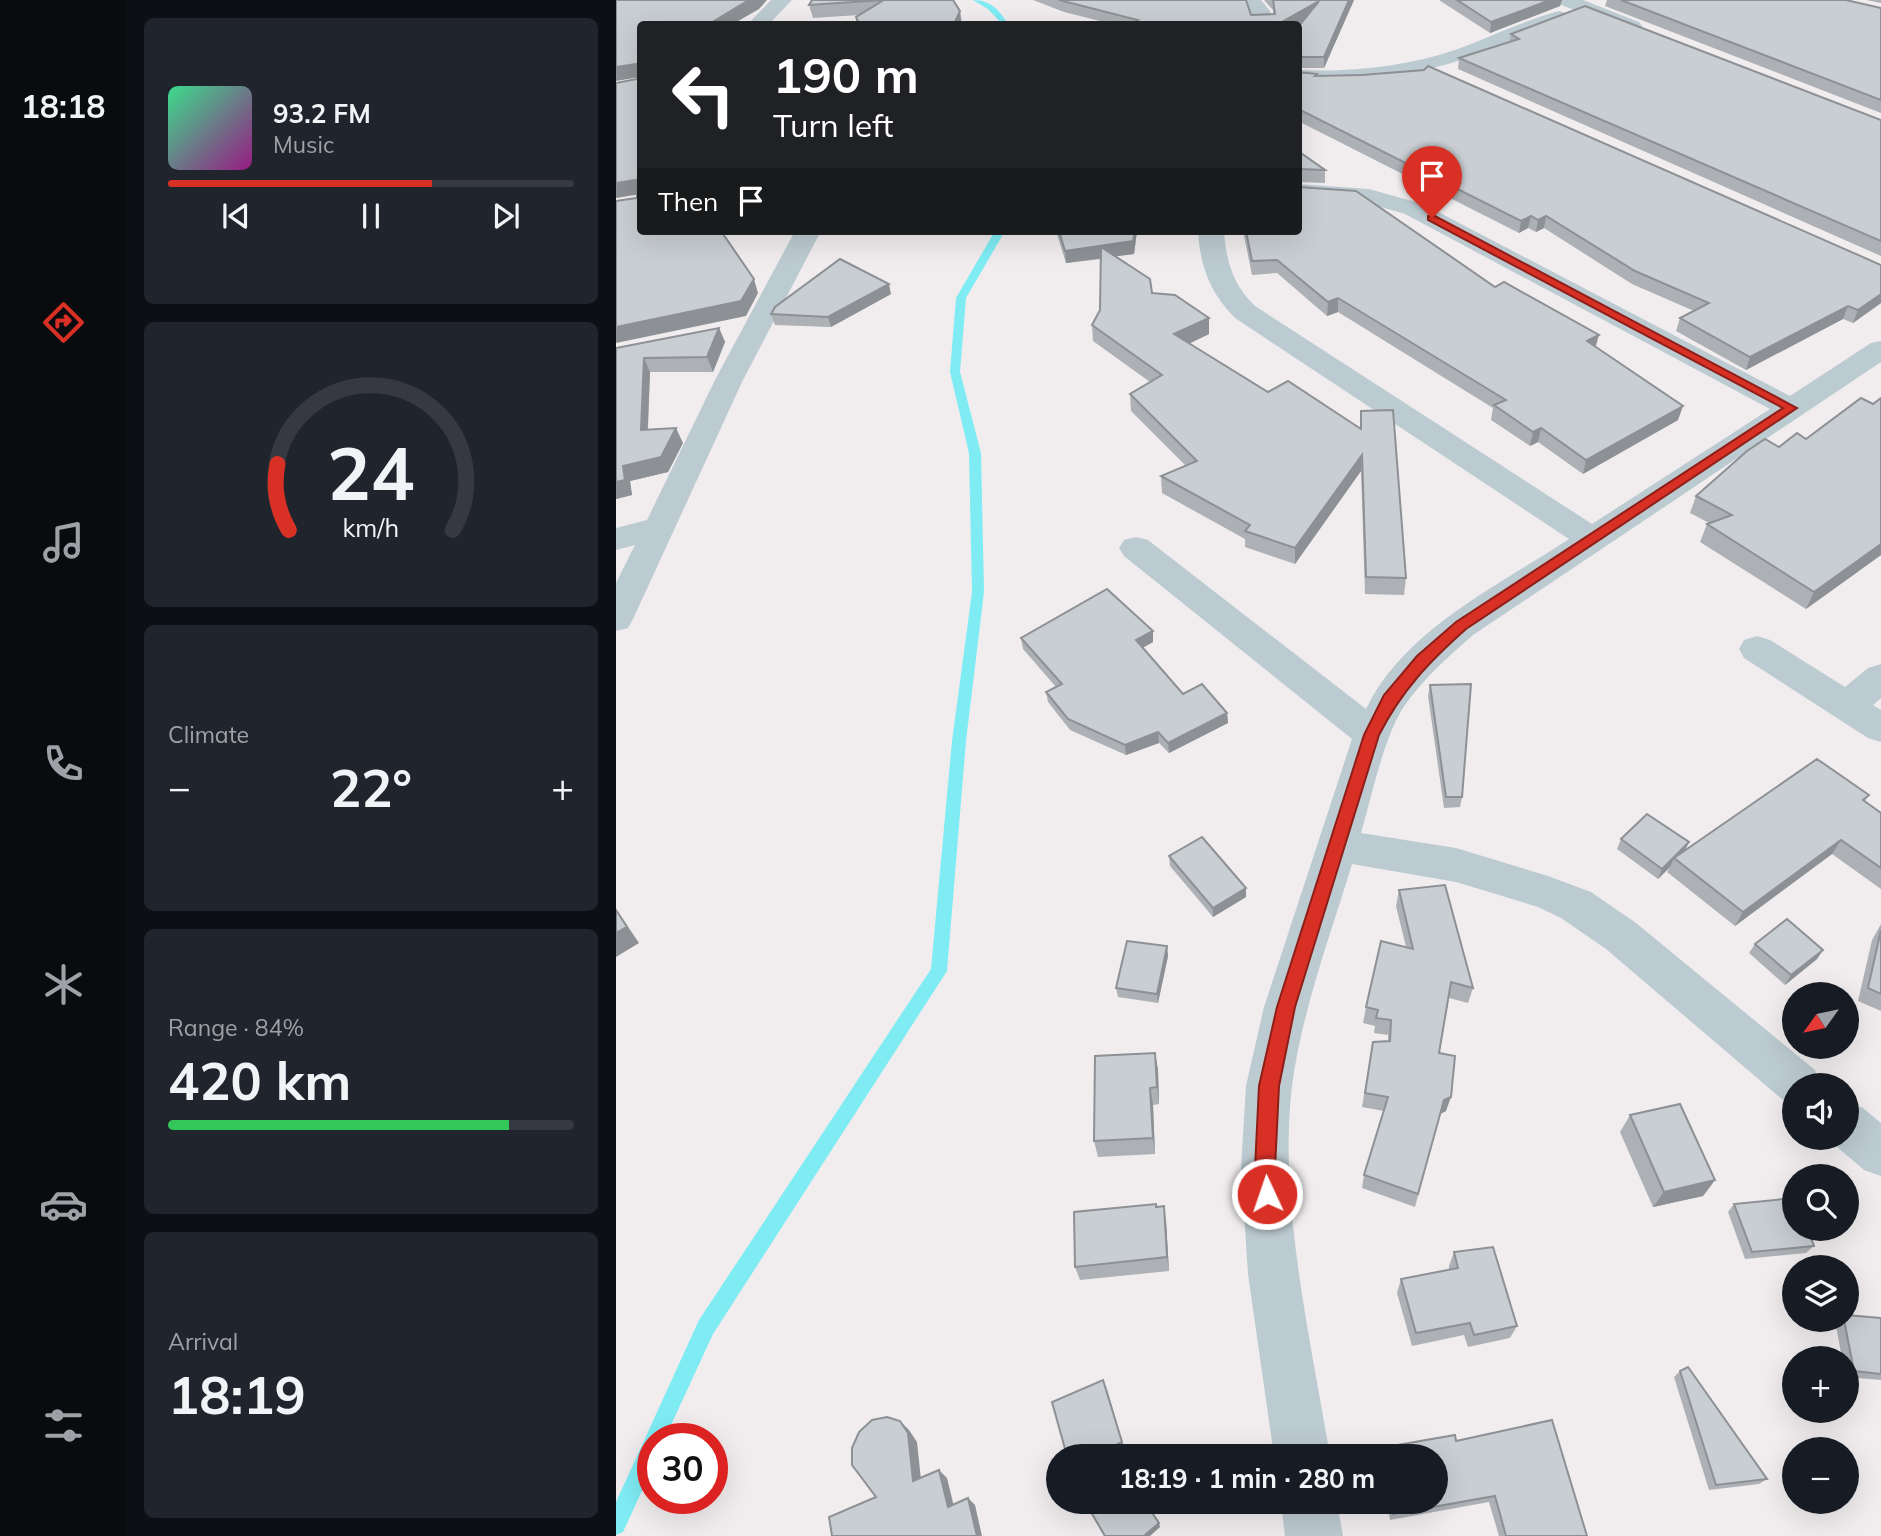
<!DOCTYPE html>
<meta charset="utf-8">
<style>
:root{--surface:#171b24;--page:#20242c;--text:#f1f3f6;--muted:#9ea1a6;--line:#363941;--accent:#d93025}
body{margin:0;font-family:Mulish,sans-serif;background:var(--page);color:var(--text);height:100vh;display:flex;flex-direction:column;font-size:26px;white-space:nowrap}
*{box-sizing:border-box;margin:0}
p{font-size:23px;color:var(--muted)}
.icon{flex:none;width:38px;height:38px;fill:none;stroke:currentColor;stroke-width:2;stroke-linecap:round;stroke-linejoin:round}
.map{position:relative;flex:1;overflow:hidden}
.panel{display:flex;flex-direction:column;gap:18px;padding:18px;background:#0d0f14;width:490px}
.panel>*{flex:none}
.guide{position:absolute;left:21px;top:21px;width:665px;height:214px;border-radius:7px;box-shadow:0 7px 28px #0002;background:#202124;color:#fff;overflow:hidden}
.needle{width:46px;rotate:237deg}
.buttons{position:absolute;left:1166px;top:982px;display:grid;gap:14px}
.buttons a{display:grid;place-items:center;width:77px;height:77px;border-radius:50%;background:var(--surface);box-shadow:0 7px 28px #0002;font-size:35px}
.speed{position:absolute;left:21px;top:1423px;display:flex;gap:14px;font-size:35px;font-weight:700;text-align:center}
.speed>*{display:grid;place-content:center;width:91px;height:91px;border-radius:50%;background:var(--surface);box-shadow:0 7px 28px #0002;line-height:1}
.speed .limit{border:10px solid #d22;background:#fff;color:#111}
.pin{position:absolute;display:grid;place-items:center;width:60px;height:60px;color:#fff;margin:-72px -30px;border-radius:50% 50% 50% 0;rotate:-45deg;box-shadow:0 0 7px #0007}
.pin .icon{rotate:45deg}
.me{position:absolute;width:77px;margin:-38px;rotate:357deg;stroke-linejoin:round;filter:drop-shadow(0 0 5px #0008)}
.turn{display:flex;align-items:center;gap:24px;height:147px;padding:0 21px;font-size:32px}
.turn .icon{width:91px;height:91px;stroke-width:2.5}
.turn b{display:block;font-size:49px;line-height:60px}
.then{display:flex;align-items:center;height:66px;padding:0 21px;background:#0003;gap:14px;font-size:26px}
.big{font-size:52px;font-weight:700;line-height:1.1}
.panel .tile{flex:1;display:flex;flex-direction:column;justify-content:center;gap:10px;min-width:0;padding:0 24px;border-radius:10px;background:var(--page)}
.panel .dial{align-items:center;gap:0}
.dial svg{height:182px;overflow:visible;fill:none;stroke:var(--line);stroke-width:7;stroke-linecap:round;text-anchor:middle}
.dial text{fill:var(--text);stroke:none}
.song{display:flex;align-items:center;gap:21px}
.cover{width:84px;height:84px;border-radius:10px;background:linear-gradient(135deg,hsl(150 70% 55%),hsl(310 70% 35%))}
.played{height:7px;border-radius:4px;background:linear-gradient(90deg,var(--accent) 65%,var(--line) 65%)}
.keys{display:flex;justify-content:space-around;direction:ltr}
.heat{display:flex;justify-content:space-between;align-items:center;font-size:38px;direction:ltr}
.charge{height:10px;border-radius:5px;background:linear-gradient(90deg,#34c759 84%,var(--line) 0)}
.trip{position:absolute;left:430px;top:1444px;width:402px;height:70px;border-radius:35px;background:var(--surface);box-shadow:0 7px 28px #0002;font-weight:700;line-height:70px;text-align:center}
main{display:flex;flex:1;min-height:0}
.tabs{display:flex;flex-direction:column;width:126px;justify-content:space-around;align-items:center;background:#090b0e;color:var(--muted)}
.tabs .icon{width:49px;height:49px}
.tabs .current{color:var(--accent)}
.tabs b{font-size:32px;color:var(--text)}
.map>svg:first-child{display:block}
</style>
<main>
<nav class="tabs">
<b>18:18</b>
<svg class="icon current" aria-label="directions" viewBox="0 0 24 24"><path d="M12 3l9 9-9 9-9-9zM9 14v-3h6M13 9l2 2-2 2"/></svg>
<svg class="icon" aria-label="music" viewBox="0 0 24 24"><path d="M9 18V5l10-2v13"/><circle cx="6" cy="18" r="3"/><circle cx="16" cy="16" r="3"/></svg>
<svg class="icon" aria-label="phone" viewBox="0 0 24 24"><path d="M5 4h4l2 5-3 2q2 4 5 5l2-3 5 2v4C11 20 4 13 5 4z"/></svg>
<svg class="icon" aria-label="climate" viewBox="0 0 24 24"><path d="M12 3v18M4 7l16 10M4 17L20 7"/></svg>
<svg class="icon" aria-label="car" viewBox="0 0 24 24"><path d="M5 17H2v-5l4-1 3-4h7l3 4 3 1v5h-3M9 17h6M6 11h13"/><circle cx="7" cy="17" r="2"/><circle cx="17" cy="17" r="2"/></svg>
<svg class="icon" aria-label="filters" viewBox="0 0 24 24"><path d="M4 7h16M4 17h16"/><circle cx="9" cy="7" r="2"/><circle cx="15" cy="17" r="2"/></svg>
</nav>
<section class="panel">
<div class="tile">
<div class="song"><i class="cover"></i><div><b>93.2 FM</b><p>Music</p></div></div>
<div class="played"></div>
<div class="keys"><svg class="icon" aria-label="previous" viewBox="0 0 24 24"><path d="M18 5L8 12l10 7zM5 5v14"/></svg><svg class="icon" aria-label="pause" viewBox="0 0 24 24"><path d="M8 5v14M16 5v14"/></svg><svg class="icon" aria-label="next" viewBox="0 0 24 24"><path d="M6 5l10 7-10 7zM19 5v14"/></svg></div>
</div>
<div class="tile dial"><svg viewBox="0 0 100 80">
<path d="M14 69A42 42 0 1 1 86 69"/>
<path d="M14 69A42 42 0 0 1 9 40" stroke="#d93025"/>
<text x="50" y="56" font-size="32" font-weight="700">24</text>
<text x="50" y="72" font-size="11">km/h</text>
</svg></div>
<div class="tile"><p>Climate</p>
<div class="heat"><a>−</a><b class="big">22°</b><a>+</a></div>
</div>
<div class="tile"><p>Range · 84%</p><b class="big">420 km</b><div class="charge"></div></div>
<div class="tile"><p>Arrival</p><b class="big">18:19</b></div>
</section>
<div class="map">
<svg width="1265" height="1536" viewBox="0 0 1265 1536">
<rect width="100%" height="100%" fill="#f1edee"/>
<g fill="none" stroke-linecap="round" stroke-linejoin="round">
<g fill="#7fecf4" fill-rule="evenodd">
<path d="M357 0C375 0 384 11 392 24H386L372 9Z"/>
<path d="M379 231H389L350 298 344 372 365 453 368 592 350 741 331 971 97 1334 49 1438H37V1467L7 1532 0 1535V1502L83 1320 315 969 336 741 356 592 353 453 334 372 340 298Z"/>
</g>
<g fill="#bccbd1" fill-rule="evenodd">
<path d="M155 0H176L153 24H132Z"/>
<path d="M625 0H645L654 11 657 24H637L634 12Z"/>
<path d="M940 0H967L1023 22 1026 26 1023 30H1009L943 4Z"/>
<path d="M943 11 950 13 953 17 950 21C854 59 788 86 682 82V70C738 72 789 67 842 49 875 37 909 20 943 11Z"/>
<path d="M682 184 753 189 807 204 1174 396 1255 343 1265 341V362L857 635C833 656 808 678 789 705 768 735 756 796 745 833L840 848 932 876 975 892 1020 923 1199 1070 1206 1085H1178V1105L1167 1100 990 949 945 918 922 907 840 882 736 864C714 937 686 1010 676 1086 662 1201 695 1341 714 1456H658L632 1274 625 1168 630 1086 648 1007 736 739 508 556 503 548 508 540 520 537 532 540 750 709C788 630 882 586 953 539L619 318C594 293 584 266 582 231H608C610 261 617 285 639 306L976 524 1154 409 789 214 751 203 682 198Z"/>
<path d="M179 231H205L127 380 17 619 12 628 0 631V583L19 545 0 550V528L31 520 99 380Z"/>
<path d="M1141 636 1154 640 1229 687 1252 668 1265 664V698L1257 705 1265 710V742L1252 738 1128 658 1123 649 1128 640Z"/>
<path d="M1230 1101 1247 1108 1265 1123V1176L1248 1170 1213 1140 1212 1138H1230Z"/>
<path d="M665 1502H721L727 1536H669Z"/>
</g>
</g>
<g fill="#adb1b5">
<path d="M196 0H337L344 11 346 23 345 24H242L240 17 243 15 197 18 193 5Z"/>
<path d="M417 0H630L635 15 657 14V10L648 0H738L708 68H682V27L687 21 681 24H496L448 12Z"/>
<path d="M823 0H946L944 6 874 33Z"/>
<path d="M991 0H1230L1265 8V113L989 6Z"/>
<path d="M1250 0H1265V3Z"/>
<path d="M895 34 1265 120V256L842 69 843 58 893 42Z"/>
<path d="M682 72 701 74 700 76 1265 265V303L1237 323 1227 319 1130 370 1060 331 1064 318 1078 311 1016 284 928 228 920 232 912 228 903 233 682 121Z"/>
<path d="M682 151 709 170V183L682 182Z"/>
<path d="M440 231H521L518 254 500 256 536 293 593 334 573 344 652 392 744 428 745 411 790 578 788 595 749 594 745 471 679 564 629 547V539L546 493 545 476 570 466 515 411 514 394 534 382 477 341 476 325 484 310 485 259 450 263Z"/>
<path d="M627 231H682L879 287 980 347 1062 420 967 474 922 442 914 446 875 420 877 408 722 312 711 316 661 273 636 275Z"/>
<path d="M275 294 215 327 159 325 155 314Z"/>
<path d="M103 328 109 342 97 372H34L32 429 67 443 52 472 14 481 16 495 0 499V348Z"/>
<path d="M1265 398V555L1190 609 1084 542 1091 524 1093 523 1074 513 1080 496 1163 447 1190 439 1257 404Z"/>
<path d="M405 638 537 642 526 648 567 694 611 713 612 723 553 753 543 743 510 755 454 730 432 702 430 692 440 687 407 649Z"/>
<path d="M814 685 846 797 844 807 828 808 812 696Z"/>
<path d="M1253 795 1248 802 1265 813V889L1216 854 1119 926 1051 872 1054 867 1042 879 1001 849 1005 839 1070 850Z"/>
<path d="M553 856 630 888V897L597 917 554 866Z"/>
<path d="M783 890 857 988 852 1003 833 998 823 1053 830 1111 824 1114 799 1207 746 1188 748 1175 768 1111 746 1107 757 1042 772 1041V1035L758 1033 759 1026 747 1023 750 1007 790 947 780 906Z"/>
<path d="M1265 924V1011L1242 1001 1256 940Z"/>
<path d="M1139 944 1207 950 1201 959 1169 985 1133 953Z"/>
<path d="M551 946 552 956 542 1003 502 997 500 988Z"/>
<path d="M539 1053 542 1070 543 1104 537 1105 539 1154 482 1157 478 1141Z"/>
<path d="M1014 1115 1099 1180 1087 1196 1037 1207 1004 1132Z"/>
<path d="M1118 1204 1198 1246 1190 1253 1129 1259 1112 1212Z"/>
<path d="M541 1207 550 1221 553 1271 464 1280 459 1267Z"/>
<path d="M838 1252 901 1326 894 1338 852 1347 848 1335 796 1346 781 1293 785 1279 833 1270V1266Z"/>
<path d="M1265 1318V1380L1230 1377V1358H1226L1219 1321 1221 1320Z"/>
<path d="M1064 1371 1151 1479 1143 1484 1093 1490 1058 1377Z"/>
<path d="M840 1441 971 1536H883L873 1502 774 1520 771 1502H821V1456H762L764 1448Z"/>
</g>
<g fill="#8d9094">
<path d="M133 0H151L143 9 117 24H93Z"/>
<path d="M733 0H738L708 68V57Z"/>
<path d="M934 0H946L944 6 874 33 875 22Z"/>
<path d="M703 1V13L681 24H662Z"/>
<path d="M344 11 345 24H338Z"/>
<path d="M21 64 24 77 0 81V67Z"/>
<path d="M20 180 24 194 0 198V183Z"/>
<path d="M915 216 912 228 903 233 905 221Z"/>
<path d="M930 216 928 228 920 232 922 220Z"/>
<path d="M519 231H521L518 254 450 263 449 251Z"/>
<path d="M138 279 142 293 130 316 0 343V327Z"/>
<path d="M273 284 275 294 215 327 212 317Z"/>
<path d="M1265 294V303L1237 323 1242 310Z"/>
<path d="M722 298V312L711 316 712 302Z"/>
<path d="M1232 306 1227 319 1130 370 1134 357Z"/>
<path d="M593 318V334L559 350 558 334Z"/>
<path d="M103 328 109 342 97 372 91 357Z"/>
<path d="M983 335 979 349 971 341Z"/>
<path d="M28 358 34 372 31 445 25 430Z"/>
<path d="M1067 406 1062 420 967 474 970 460Z"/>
<path d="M60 428 67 443 52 472 14 481 16 495 0 499V482L7 466Z"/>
<path d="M925 428 922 442 914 446 917 432Z"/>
<path d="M746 455 745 471 679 564V548Z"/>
<path d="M1265 544V555L1190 609 1198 592Z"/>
<path d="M537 631V642L521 651 520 640Z"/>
<path d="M611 713 612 723 553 753 552 743Z"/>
<path d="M542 732 543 743 510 755 509 745Z"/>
<path d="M1225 840 1216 854 1119 926 1127 912Z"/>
<path d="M1073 842 1068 853 1058 858 1054 867 1042 879 1046 869Z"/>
<path d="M630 888V897L597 917V908Z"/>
<path d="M0 909 23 943 0 957Z"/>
<path d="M551 946 552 956 542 1003 541 994Z"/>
<path d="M1207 950 1201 959 1169 985 1175 975Z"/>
<path d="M539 1053 542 1070 543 1104 541 1087Z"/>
<path d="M534 1088 537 1105 539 1154 537 1138Z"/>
<path d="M835 1097 830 1111 824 1114 828 1100Z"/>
<path d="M1099 1180 1087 1196 1037 1207 1048 1192Z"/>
<path d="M548 1206 550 1221 553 1271 551 1257Z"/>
<path d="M490 1386 508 1447 498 1452 496 1447Z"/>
<path d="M284 1421 293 1430 301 1442 306 1489 297 1481Z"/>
<path d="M323 1470 331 1478 340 1515 332 1507Z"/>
<path d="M352 1498 359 1505 366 1536H361Z"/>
<path d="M543 1523 544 1527 534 1536H528Z"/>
</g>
<g fill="#c9ced3" stroke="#8d9094" stroke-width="2">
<path d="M0 0H133L93 24H24V231H105L138 279 125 301 0 327V201L21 198 20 180 0 183V83L21 79V64L0 67Z"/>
<path d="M196 0H337L344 11 338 24H243L240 17 268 0 193 5Z"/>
<path d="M443 0H630L635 15 659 14 657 0H733L708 57H682V27L703 1 662 24H515L522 20Z"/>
<path d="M841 0H934L875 22Z"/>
<path d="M1005 0H1230L1265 8V100Z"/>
<path d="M969 6 1265 120V241L843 58 903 39 895 34Z"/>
<path d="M812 66 1265 265V294L1242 310 1232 306 1134 357 1064 318 1093 303 1019 271 930 216 922 220 915 216 905 221 682 109V72L701 74 699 76 746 75 808 70Z"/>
<path d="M682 151 709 170 682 169Z"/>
<path d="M682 187 740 191 879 287 888 282 983 335 971 341 1067 406 970 460 925 428 917 432 878 405 890 400 722 298 712 302 661 260 636 261 630 231H682Z"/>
<path d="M443 231H519L517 241 449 251Z"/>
<path d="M485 247 534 279 536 293 559 295 593 318 558 334 652 392 672 381 745 429V411L777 410 790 578 750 577 746 455 679 548 629 531 634 525 545 476 581 461 514 394 546 375 476 325 484 310Z"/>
<path d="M224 259 273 284 212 317 155 314 159 307Z"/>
<path d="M103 328 91 357 28 358 25 430 60 428 45 457 7 466 9 480 0 482V348Z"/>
<path d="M1245 398 1257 404 1265 398V544L1198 592 1091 524 1116 515 1080 496 1131 451 1149 439 1163 447 1181 433 1190 439Z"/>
<path d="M491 589 537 631 520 640 567 694 586 684 611 713 552 743 542 732 509 745 452 719 430 692 446 684 405 638Z"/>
<path d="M855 684 846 797H830L814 685Z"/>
<path d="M1201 759 1253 795 1247 800 1265 813V868L1225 840 1127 912 1058 858Z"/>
<path d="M1031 814 1073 842 1046 869 1005 839Z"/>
<path d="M586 837 630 888 597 908 553 856Z"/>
<path d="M829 885 857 988 835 982 823 1053 839 1056 835 1097 828 1100 802 1194 748 1175 772 1097 749 1093 757 1042 774 1041 775 1020 760 1018 762 1010 750 1007 765 941 797 949 783 890Z"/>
<path d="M0 910 11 927 0 933Z"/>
<path d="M1171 919 1207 950 1175 975 1139 944Z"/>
<path d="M1265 930V994L1252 988Z"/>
<path d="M511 941 551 946 541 994 500 988Z"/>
<path d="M539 1053 541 1087 534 1088 537 1138 478 1141 479 1056Z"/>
<path d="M1064 1104 1099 1180 1048 1192 1014 1115Z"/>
<path d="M1178 1198V1228H1191L1198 1246 1136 1252 1118 1204Z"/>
<path d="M540 1204V1207L548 1206 551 1257 459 1267 458 1212Z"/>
<path d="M877 1247 901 1326 858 1335 854 1323 800 1333 785 1279 842 1268 838 1252Z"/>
<path d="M1230 1315 1265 1318V1374L1238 1371 1228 1320H1230Z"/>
<path d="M1072 1367 1151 1479 1100 1485 1064 1371Z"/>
<path d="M487 1380 506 1442 496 1447 501 1456H451L436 1402Z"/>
<path d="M271 1417 284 1421 292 1433 297 1481 323 1470 332 1507 352 1498 361 1536H216L213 1517 260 1497 236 1465V1448L243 1432 256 1420Z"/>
<path d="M936 1420 971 1536H890L879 1496 777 1514 775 1502H821V1456H766L764 1448 839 1435 840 1441Z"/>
<path d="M469 1502H529L543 1523 528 1536H489Z"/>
</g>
<path fill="#d93025" stroke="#8d1f18" stroke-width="2" d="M812 216H819L1181 408 850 629C813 662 786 690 763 735L679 1007 663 1086 659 1168 661 1194 658 1201 651 1204 644 1201 639 1168 643 1086 661 1007 748 735 768 695 801 656 840 622 1167 408 812 220Z"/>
</svg>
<div class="buttons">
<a><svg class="needle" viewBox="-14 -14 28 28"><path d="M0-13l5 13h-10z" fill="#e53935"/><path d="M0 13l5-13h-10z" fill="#9ea1a6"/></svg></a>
<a><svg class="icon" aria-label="sound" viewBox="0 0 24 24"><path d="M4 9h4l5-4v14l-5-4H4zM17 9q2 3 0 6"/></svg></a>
<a><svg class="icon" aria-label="search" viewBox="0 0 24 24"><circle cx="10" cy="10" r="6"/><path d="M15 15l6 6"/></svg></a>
<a><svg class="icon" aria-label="layers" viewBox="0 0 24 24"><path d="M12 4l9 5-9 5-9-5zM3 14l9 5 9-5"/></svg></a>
<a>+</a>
<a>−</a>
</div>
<div class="speed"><div class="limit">30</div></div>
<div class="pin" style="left:816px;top:218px;background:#d93025"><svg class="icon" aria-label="arrive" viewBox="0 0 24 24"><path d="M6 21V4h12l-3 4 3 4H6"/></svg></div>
<svg class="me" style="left:651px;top:1194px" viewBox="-20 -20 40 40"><circle r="17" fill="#d93025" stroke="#fff" stroke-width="3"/><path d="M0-11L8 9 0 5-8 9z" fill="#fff"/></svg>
<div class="trip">18:19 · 1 min · 280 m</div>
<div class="guide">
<div class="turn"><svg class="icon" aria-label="left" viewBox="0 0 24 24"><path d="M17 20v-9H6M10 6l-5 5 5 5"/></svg><div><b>190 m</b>Turn left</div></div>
<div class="then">Then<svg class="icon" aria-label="arrive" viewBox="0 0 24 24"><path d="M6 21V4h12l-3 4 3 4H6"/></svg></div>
</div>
</div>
</main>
